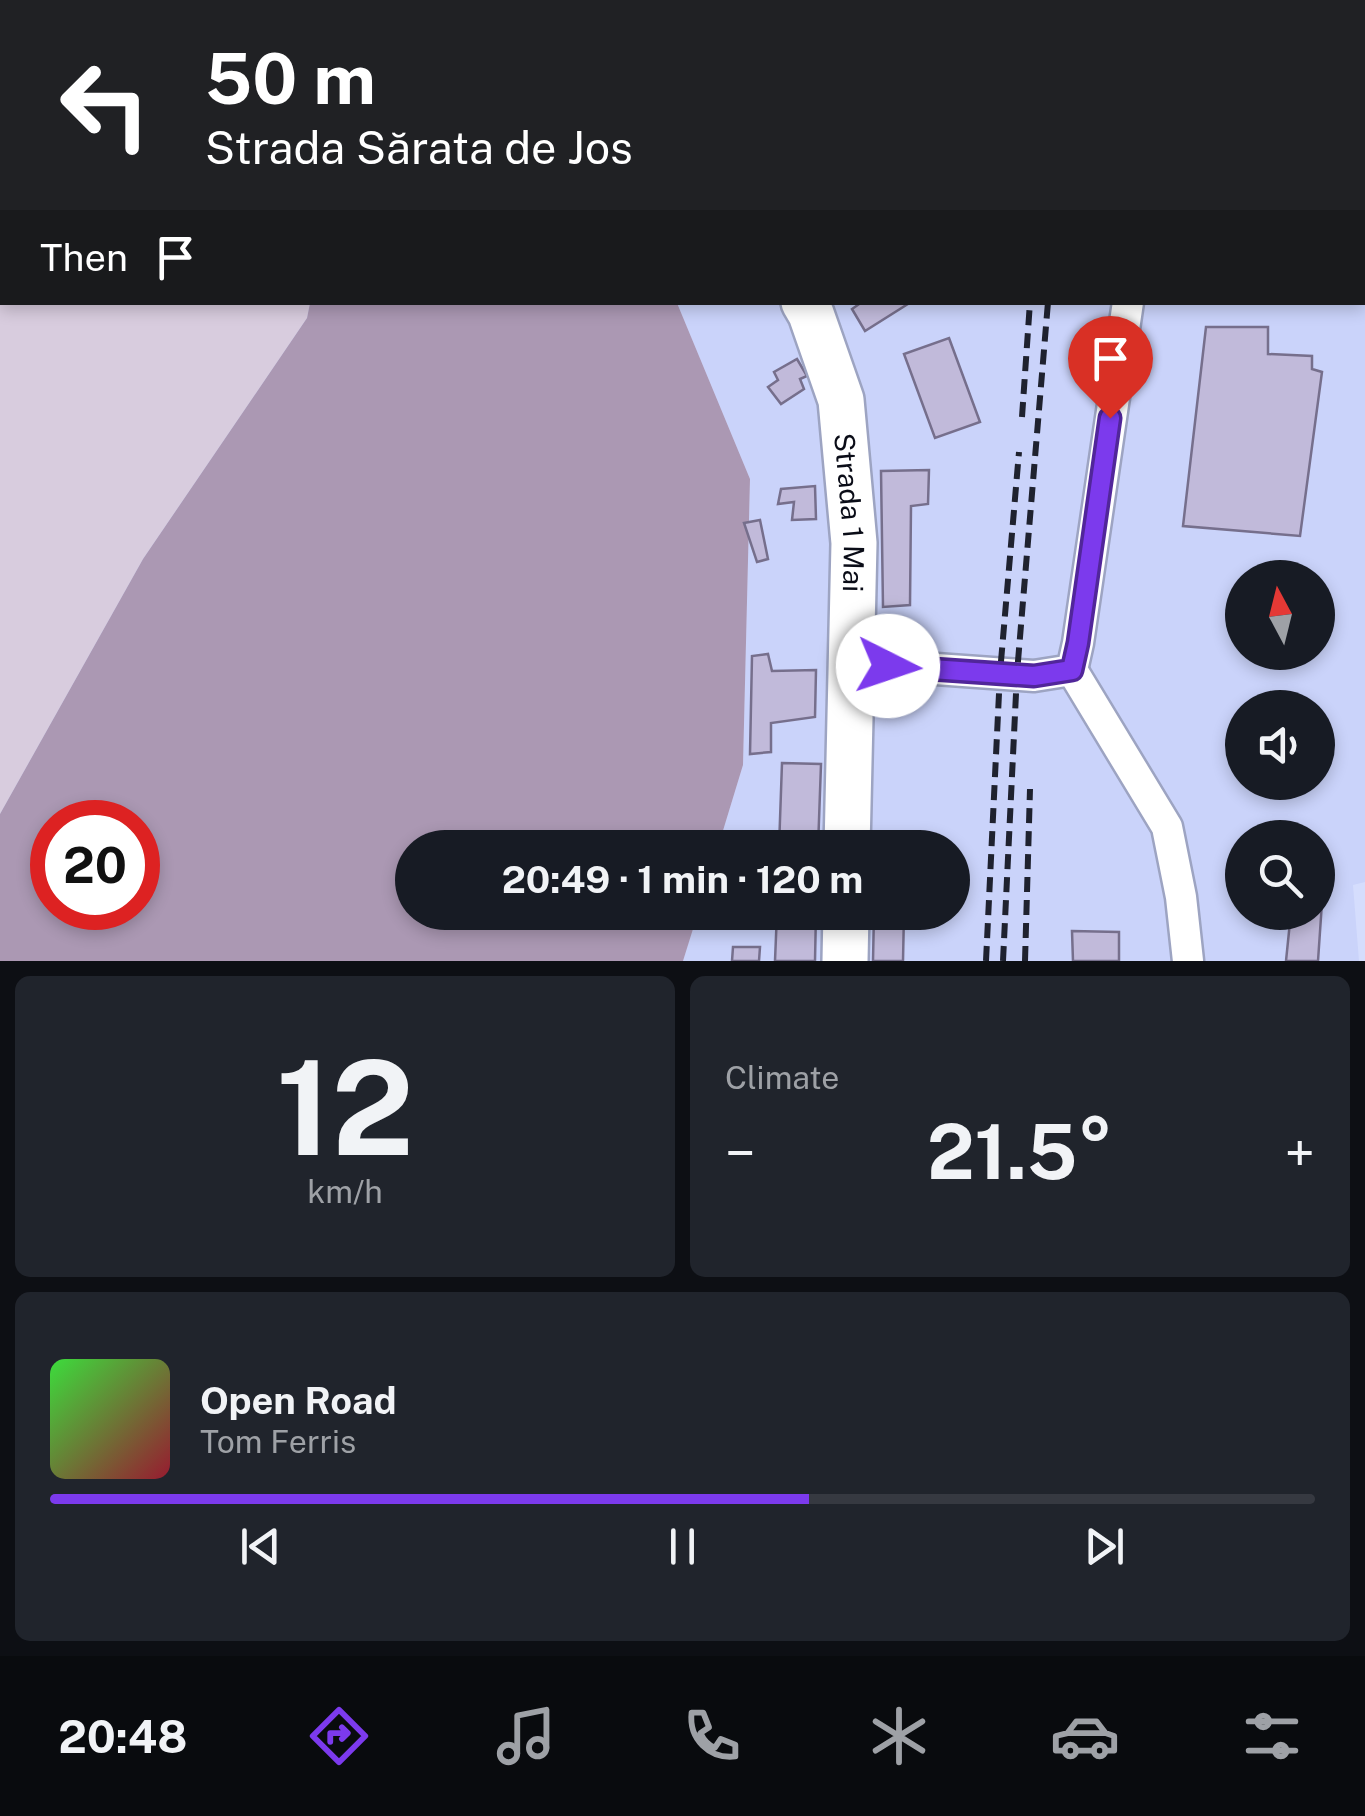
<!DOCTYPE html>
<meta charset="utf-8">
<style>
:root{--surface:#171b24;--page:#20242c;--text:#f1f3f6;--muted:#9ea1a6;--line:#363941;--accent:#7c3aed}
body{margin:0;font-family:"Public Sans",sans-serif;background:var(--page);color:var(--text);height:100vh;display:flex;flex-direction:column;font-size:38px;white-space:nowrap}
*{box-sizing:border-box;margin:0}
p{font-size:32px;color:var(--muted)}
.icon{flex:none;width:55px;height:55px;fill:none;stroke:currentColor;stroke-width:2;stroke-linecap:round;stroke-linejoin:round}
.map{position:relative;height:961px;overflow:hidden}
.details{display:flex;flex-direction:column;gap:15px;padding:15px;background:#0d0f14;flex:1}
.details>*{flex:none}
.banner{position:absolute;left:0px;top:0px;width:1365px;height:305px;box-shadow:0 5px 15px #0003;background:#202124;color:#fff;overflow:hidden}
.needle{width:65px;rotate:353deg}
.controls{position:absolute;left:1225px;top:560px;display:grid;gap:20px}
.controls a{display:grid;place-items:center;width:110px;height:110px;border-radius:50%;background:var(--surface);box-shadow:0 5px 15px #0003;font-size:50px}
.speed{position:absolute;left:30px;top:800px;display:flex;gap:20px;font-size:50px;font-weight:700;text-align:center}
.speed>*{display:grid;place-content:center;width:130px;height:130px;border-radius:50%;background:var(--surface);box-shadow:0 5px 15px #0003;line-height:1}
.speed .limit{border:15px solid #d22;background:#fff;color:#111}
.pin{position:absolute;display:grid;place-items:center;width:85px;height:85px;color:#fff;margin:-102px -42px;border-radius:50% 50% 50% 0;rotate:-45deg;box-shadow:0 0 10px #0007}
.pin .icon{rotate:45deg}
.me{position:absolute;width:110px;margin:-55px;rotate:94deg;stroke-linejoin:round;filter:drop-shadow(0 0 8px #0008)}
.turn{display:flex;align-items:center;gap:35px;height:210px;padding:0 40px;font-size:45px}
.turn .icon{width:130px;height:130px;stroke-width:2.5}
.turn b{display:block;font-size:70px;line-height:85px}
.then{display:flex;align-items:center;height:95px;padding:0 40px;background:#0003;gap:20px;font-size:38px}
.big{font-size:75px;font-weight:700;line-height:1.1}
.details .tile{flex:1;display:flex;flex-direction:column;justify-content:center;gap:15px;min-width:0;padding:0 35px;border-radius:15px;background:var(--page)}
.details .dial{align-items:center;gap:0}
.dial b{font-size:130px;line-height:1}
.song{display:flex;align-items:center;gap:30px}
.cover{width:120px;height:120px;border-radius:15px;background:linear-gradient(135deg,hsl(120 70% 55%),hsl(350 70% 35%))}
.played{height:10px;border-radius:5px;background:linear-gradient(90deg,var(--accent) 60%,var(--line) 60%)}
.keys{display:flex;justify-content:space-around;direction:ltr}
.heat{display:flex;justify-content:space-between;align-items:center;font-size:55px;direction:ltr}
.details .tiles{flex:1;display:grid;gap:15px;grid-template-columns:1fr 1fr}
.tile:last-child{grid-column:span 2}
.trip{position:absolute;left:395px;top:830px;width:575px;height:100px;border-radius:50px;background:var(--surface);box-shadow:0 5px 15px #0003;font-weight:700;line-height:100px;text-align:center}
.tab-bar{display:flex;height:160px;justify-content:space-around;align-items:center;background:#090b0e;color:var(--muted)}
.tab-bar .icon{width:70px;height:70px}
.tab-bar .current{color:var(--accent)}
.tab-bar b{font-size:45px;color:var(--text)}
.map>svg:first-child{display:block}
</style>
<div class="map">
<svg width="1365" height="961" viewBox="0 0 1365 961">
<rect width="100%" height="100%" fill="#d5ddfd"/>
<path fill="#cad3fa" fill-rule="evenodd" d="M503 0H1365V882L1353 885 1359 961H683L698 913 952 912V848L718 847 743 765 750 479 677 303 1362 302V2H504ZM1242 578H1318V652H1242ZM1242 708H1318V782H1242ZM1242 838H1318V912H1242Z"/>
<path fill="#d8ccde" d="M0 0H292L294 2H2V302L310 303 307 318 143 559 0 814Z"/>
<path fill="#ab98b3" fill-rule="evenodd" d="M310 303H677L750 479 743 765 718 847 412 848V912L698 913 683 961H0V814L143 559 307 318ZM52 822H138V908H52Z"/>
<g fill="#c1bada" stroke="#766f8c" stroke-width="2.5">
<path d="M671 0H736L737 2H672Z"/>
<path d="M862 302H911L865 331 852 309Z"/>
<path d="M1206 327H1268V354L1312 356V369L1322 372 1300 536 1183 526Z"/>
<path d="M949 338 980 422 935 438 904 354Z"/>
<path d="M797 359 807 376 800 379 804 389 781 404 768 387 778 380 774 372Z"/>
<path d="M929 470 928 504 911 506 910 605 883 607 881 471Z"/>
<path d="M815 486 816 519 792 520 794 502 778 504 781 489Z"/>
<path d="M760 520 768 559 757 562 744 523Z"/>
<path d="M768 654 772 671 816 670 815 717 771 723V752L750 754 752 656Z"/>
<path d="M782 763 821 764 818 848H779Z"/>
<path d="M1318 858H1325L1318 961H1286L1291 912H1318Z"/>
<path d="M777 912H816L815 961H775Z"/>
<path d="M874 912H904L903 961H873Z"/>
<path d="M1072 931 1119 932V961H1073Z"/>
<path d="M733 947H760L759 961H732Z"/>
</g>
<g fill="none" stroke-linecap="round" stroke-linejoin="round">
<g stroke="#9da4c2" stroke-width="35">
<g id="minor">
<path d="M1362 204H1365"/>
<path d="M852 663 1034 676 1072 670 1078 643 1128 302"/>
<path d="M1072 670 1167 827 1181 897 1188 961"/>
</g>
</g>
<g stroke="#9da4c2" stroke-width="50">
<g id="highway">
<path d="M621 0 622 2"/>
<path id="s1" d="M804 302 811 314 841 400 854 543 847 848"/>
<path d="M845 961 846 912"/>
</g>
</g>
<use href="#minor" stroke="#fff" stroke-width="30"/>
<use href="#highway" stroke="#fff" stroke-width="45"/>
<g stroke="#1f222f" stroke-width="6" stroke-dasharray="15 8" stroke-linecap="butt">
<path d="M1054 2V0"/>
<path d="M1074 2V0"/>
<path d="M1022 417 1030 302"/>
<path d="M986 961 1000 673 1019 452"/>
<path d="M1003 961 1017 673 1048 302"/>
<path d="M1025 961 1030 789"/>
</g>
</g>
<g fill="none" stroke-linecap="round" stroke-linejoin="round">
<g stroke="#51269a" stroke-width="25">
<path id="route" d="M888 666 1034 676 1072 670 1078 643 1110 418"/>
</g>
<use href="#route" stroke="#7c3aed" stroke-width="18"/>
</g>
<g text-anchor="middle" stroke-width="10" stroke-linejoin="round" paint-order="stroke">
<g font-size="28" fill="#0a0c17" stroke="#d5ddfd">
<text dy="10" stroke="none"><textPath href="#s1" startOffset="218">Strada 1 Mai</textPath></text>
</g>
</g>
</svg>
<div class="controls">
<a><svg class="needle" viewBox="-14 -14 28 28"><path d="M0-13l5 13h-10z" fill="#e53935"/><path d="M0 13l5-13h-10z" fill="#9ea1a6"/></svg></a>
<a><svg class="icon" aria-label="sound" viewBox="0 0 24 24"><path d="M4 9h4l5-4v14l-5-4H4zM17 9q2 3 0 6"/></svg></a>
<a><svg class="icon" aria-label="search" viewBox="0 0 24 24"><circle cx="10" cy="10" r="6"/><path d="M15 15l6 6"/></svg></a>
</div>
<div class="speed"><div class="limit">20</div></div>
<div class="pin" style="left:1110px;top:418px;background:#d93025"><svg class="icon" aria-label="arrive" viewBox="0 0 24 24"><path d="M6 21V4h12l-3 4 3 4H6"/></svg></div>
<svg class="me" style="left:888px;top:666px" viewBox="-20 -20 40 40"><circle r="19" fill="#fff"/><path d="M0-13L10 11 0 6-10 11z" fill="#7c3aed"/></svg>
<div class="trip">20:49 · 1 min · 120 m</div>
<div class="banner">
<div class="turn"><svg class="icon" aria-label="left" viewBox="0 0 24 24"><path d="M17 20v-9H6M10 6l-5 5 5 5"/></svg><div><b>50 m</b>Strada Sărata de Jos</div></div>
<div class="then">Then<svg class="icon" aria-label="arrive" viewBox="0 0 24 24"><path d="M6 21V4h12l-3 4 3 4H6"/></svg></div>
</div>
</div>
<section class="details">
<div class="tiles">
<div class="tile dial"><b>12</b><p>km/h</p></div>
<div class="tile"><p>Climate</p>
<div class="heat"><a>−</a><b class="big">21.5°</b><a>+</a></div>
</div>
<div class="tile">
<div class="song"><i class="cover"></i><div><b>Open Road</b><p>Tom Ferris</p></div></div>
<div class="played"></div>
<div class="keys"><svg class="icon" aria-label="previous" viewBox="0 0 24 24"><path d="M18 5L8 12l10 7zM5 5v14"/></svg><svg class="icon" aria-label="pause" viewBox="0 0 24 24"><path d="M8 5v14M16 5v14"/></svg><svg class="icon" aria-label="next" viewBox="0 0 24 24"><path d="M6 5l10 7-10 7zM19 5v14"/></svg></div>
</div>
</div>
</section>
<nav class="tab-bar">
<b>20:48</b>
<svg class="icon current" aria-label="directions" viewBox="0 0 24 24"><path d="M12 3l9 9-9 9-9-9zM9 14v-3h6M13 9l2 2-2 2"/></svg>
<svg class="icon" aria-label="music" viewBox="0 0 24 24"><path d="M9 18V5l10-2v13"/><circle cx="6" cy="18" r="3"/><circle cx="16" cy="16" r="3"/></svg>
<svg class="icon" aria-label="phone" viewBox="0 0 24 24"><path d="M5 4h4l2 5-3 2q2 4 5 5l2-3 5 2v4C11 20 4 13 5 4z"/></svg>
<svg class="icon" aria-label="climate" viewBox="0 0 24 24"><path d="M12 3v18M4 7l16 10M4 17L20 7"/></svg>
<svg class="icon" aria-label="car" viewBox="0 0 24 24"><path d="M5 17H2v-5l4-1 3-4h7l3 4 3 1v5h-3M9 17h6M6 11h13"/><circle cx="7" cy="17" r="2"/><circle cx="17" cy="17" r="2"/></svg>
<svg class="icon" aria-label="filters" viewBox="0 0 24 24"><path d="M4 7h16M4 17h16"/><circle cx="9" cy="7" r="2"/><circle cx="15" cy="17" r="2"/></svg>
</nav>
